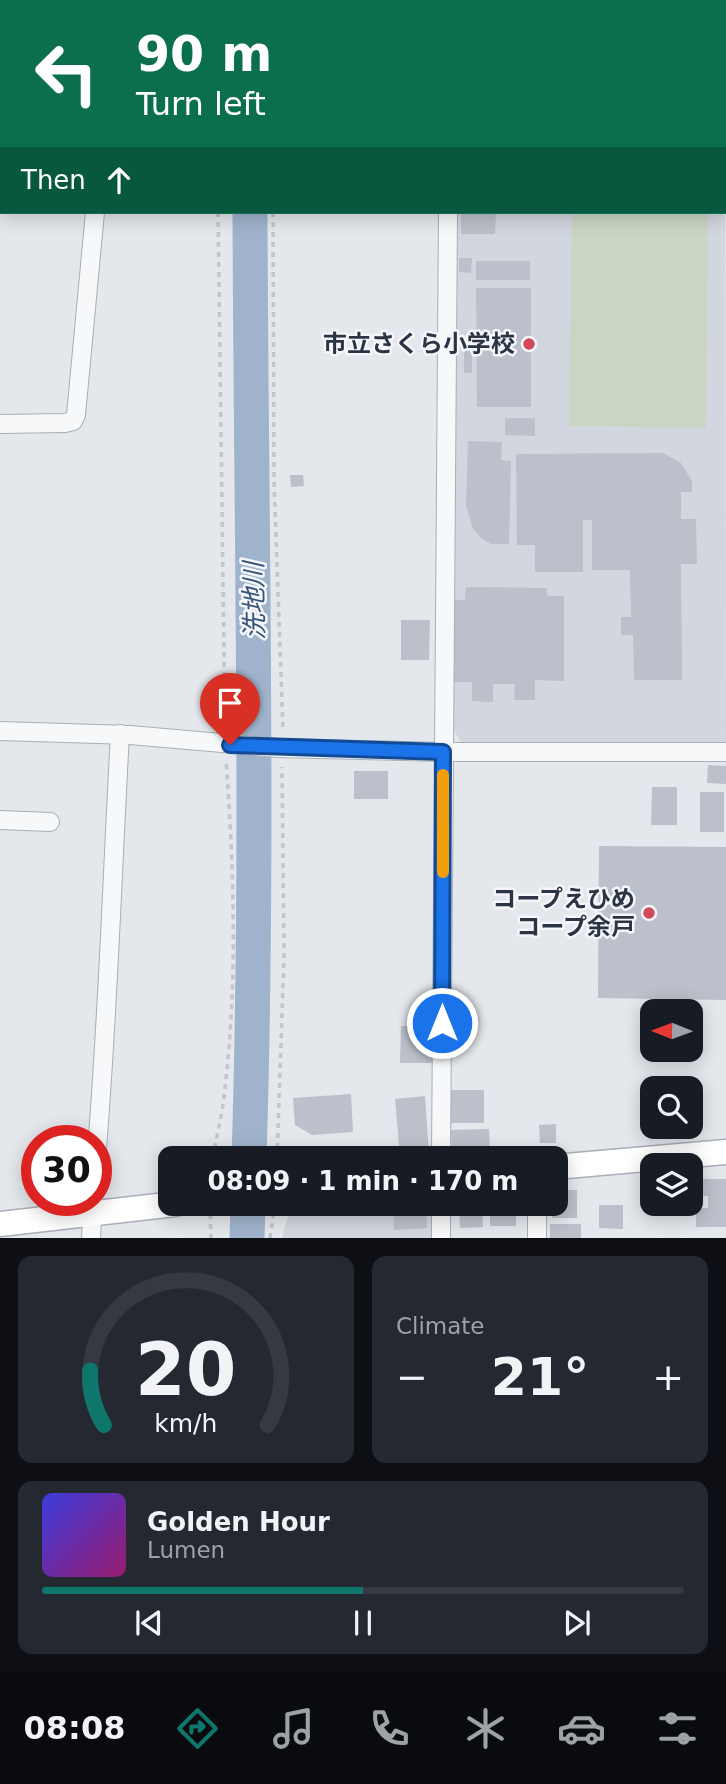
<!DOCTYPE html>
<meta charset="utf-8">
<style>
:root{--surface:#171b24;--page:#242831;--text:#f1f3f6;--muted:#9ea1a6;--line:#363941;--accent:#0f766e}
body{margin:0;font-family:"DejaVu Sans","Noto Sans JP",sans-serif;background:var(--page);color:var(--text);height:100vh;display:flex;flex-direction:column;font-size:26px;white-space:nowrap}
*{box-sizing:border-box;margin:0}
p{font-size:23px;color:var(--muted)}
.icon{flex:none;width:38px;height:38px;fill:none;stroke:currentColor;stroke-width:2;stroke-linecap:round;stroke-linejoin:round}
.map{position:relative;height:1238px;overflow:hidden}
.details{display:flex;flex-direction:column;gap:18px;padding:18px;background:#0d0f14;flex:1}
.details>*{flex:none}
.top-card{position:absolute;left:0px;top:0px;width:726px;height:214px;box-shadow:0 4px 18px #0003;background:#0b6e4f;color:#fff;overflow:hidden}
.needle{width:46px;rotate:271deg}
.controls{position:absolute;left:640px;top:999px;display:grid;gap:14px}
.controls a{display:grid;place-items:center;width:63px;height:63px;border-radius:14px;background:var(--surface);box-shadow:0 4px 18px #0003;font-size:35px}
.speed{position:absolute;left:21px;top:1125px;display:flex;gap:14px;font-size:35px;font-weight:700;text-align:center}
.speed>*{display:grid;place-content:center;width:91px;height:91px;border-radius:50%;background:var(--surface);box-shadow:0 4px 18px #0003;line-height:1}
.speed .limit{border:10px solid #d22;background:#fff;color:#111}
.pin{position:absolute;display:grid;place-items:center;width:60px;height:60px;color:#fff;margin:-72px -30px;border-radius:50% 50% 50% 0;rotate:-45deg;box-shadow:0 0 7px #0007}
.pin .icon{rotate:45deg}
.me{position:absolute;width:77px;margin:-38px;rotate:0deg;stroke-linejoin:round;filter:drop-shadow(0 0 5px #0008)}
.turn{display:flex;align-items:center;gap:24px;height:147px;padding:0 21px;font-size:32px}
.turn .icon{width:91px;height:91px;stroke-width:2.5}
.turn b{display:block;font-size:49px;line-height:60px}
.then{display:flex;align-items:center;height:66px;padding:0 21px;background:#0003;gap:14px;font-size:26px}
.big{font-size:52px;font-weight:700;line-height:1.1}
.details .widget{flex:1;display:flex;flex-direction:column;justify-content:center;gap:10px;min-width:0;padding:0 24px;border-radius:14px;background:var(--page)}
.details .dial{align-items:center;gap:0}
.dial svg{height:182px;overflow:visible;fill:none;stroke:var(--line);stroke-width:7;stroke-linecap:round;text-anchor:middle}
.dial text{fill:var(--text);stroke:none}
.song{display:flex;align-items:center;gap:21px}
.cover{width:84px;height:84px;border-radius:10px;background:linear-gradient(135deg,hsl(240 70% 55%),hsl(320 70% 35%))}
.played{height:7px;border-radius:4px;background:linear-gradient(90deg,var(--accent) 50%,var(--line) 50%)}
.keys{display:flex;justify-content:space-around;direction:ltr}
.heat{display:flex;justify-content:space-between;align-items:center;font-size:38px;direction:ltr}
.details .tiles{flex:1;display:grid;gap:18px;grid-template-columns:1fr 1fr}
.widget:last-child{grid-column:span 2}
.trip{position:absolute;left:158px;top:1146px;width:410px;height:70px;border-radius:14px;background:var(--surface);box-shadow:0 4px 18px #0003;font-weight:700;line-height:70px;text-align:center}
.tabs{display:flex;height:112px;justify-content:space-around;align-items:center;background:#090b0e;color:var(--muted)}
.tabs .icon{width:49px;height:49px}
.tabs .current{color:var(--accent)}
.tabs b{font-size:32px;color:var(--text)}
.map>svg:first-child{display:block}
</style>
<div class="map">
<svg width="726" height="1238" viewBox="0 0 726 1238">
<rect width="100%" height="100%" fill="#e4e7ec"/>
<g fill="#d2d6de">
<path d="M725 101 726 744 461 742 453 729 456 212H724Z"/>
<path d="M363 1204H432V1238H282L289 1213Z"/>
</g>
<path fill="#c9d6c5" d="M572 212H708L706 428 569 426Z"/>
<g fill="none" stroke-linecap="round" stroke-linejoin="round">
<g stroke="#9fb4cc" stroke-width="35">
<path d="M258 2V0"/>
<path d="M249 1158C259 843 251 527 250 212"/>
<path d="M247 1238 248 1204"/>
</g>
</g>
<g fill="#bbc0ca">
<path d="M461 212H496L495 234H461Z"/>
<path d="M459 258H472L471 273 459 272Z"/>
<rect x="476" y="261" width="54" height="19"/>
<path d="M476 288H531V407H477Z"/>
<rect x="464" y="349" width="8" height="24"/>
<path d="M505 418H535V436L505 435Z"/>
<path d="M468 441 502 442 501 460 511 461 509 544H491L481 538 473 529 466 506Z"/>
<path d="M663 453 681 463 692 481V492H681V519H696L697 564H681L682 680H634L633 635H621V617H631L630 570H592V520H583V572H535V545H517L516 454Z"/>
<path d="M290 475H303L304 486 291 487Z"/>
<path d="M466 587 547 588V596H564V681L535 680V700H514L515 684H493V702L472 701V682H453V600H465Z"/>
<path d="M401 620H430L429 660H401Z"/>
<path d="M708 765 726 766V784L707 783Z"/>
<rect x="354" y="771" width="34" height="28"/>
<path d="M652 787H677V825H651Z"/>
<rect x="700" y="792" width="24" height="40"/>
<path d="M599 846 726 847V1000L598 998Z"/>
<path d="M401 1026H433V1063H400Z"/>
<rect x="450" y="1090" width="34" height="33"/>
<path d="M351 1094 353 1132 312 1135 295 1125 293 1098Z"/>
<path d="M425 1096 429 1154 400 1156 395 1099Z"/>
<path d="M556 1124V1143H540L539 1125Z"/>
<path d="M489 1129 490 1154 452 1156 451 1130Z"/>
<path d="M691 1179H726V1227H696V1208H708V1196H691Z"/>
<path d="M555 1190H577V1218H552Z"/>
<path d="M459 1204H482L483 1227 460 1228Z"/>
<rect x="490" y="1204" width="26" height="22"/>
<path d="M426 1205 427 1228 394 1230 393 1207Z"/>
<path d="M599 1205H623V1229L599 1228Z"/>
<rect x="550" y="1224" width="31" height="14"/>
</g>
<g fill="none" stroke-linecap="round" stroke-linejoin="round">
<g stroke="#a9aeb7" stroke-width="20">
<g id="street">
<path d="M449 2V0"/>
<path d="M595 2V0"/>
<path d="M0 69H2"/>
<path d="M724 92H726"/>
<path d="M0 424 65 423 73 421 76 415 95 212"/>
<path d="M0 731 130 735 278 748 444 752H726"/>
<path d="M0 820 50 822"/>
<path d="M441 1158 448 212"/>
<path d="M96 1161C108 1019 112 876 120 734"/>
<path d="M537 1204V1238"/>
<path d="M91 1238 93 1200"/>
<path d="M441 1238V1204"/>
</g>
</g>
<g stroke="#a9aeb7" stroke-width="27">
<g id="secondary">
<path d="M555 1167 726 1152"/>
<path d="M0 1224 175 1204"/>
</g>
</g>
<g stroke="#c2c5cb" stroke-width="3.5" stroke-dasharray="5 5" stroke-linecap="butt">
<path d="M226 2V0"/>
<path d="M279 2V0"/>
<path d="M218 212 225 727"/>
<path d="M273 212 274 481 283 731"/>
<path d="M213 1158C216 1137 222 1117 224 1096 238 986 234 869 226 760"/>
<path d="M277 1158 284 956 282 767"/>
<path d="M210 1204 211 1238"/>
<path d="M270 1238 275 1204"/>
</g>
<use href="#street" stroke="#f7f8fa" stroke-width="18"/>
<use href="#secondary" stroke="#fff" stroke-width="24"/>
</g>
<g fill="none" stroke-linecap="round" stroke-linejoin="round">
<g stroke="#114b97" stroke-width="18">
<path id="route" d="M230 745 443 752 442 1023"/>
</g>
<use href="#route" stroke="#1a73e8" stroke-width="12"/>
<path stroke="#f59e0b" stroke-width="12" d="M443 872V775"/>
</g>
<g fill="#d1495b" stroke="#f4f6f9" stroke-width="2.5">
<circle cx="529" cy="344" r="7"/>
<circle cx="649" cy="913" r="7"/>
</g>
<g text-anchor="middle" stroke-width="5" stroke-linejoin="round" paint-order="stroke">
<g font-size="24" font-weight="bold" fill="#2b3445" stroke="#f4f6f9" text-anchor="end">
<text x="515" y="352">市立さくら小学校</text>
<text x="635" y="907">コープえひめ<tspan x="635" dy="28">コープ余戸</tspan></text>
</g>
<g font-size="26" font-style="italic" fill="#34527a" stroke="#f4f6f9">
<text transform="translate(254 601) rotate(-91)" y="9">洗地川</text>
</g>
</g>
</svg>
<div class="controls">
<a><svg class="needle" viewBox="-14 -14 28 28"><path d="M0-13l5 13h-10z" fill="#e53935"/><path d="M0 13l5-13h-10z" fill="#9ea1a6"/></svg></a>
<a><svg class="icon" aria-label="search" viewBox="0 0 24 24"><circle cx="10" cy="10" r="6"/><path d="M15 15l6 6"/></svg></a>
<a><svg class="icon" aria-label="layers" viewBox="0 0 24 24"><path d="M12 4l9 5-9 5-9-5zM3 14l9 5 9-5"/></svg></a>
</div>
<div class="speed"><div class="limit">30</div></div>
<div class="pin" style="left:230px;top:745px;background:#d93025"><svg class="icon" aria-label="arrive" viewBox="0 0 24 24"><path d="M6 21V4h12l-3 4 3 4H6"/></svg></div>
<svg class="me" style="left:442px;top:1023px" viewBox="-20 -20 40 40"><circle r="17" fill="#1a73e8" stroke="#fff" stroke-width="3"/><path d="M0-11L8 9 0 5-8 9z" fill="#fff"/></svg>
<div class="trip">08:09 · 1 min · 170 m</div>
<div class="top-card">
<div class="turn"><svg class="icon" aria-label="left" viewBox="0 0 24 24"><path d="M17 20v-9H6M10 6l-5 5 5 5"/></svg><div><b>90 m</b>Turn left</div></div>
<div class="then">Then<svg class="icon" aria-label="ahead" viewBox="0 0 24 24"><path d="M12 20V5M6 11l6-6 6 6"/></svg></div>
</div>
</div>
<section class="details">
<div class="tiles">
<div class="widget dial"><svg viewBox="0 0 100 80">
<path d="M14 69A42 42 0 1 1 86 69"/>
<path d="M14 69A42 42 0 0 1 8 45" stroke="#0f766e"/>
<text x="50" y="56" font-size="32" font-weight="700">20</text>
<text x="50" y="72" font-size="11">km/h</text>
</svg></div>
<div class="widget"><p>Climate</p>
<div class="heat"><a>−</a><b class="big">21°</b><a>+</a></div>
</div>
<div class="widget">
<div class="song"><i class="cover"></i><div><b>Golden Hour</b><p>Lumen</p></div></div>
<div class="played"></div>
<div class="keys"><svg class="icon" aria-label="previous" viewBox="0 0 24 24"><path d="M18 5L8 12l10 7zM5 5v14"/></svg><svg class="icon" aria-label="pause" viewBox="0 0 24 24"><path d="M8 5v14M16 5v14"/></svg><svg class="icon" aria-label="next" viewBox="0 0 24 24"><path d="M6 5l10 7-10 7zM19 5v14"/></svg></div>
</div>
</div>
</section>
<nav class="tabs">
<b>08:08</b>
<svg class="icon current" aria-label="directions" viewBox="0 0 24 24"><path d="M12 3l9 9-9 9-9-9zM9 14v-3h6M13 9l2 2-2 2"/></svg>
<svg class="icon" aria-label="music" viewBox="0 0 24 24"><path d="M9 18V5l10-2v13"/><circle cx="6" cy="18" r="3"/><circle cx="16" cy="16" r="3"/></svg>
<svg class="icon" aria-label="phone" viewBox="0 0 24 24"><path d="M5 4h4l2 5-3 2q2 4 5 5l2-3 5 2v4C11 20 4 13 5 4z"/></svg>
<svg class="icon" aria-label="climate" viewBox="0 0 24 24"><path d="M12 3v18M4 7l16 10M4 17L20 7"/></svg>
<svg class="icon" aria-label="car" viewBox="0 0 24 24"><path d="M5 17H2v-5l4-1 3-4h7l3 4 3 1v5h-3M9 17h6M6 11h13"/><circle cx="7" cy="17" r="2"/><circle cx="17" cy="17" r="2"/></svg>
<svg class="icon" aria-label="filters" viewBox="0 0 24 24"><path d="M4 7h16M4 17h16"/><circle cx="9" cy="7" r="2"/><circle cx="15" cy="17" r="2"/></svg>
</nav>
